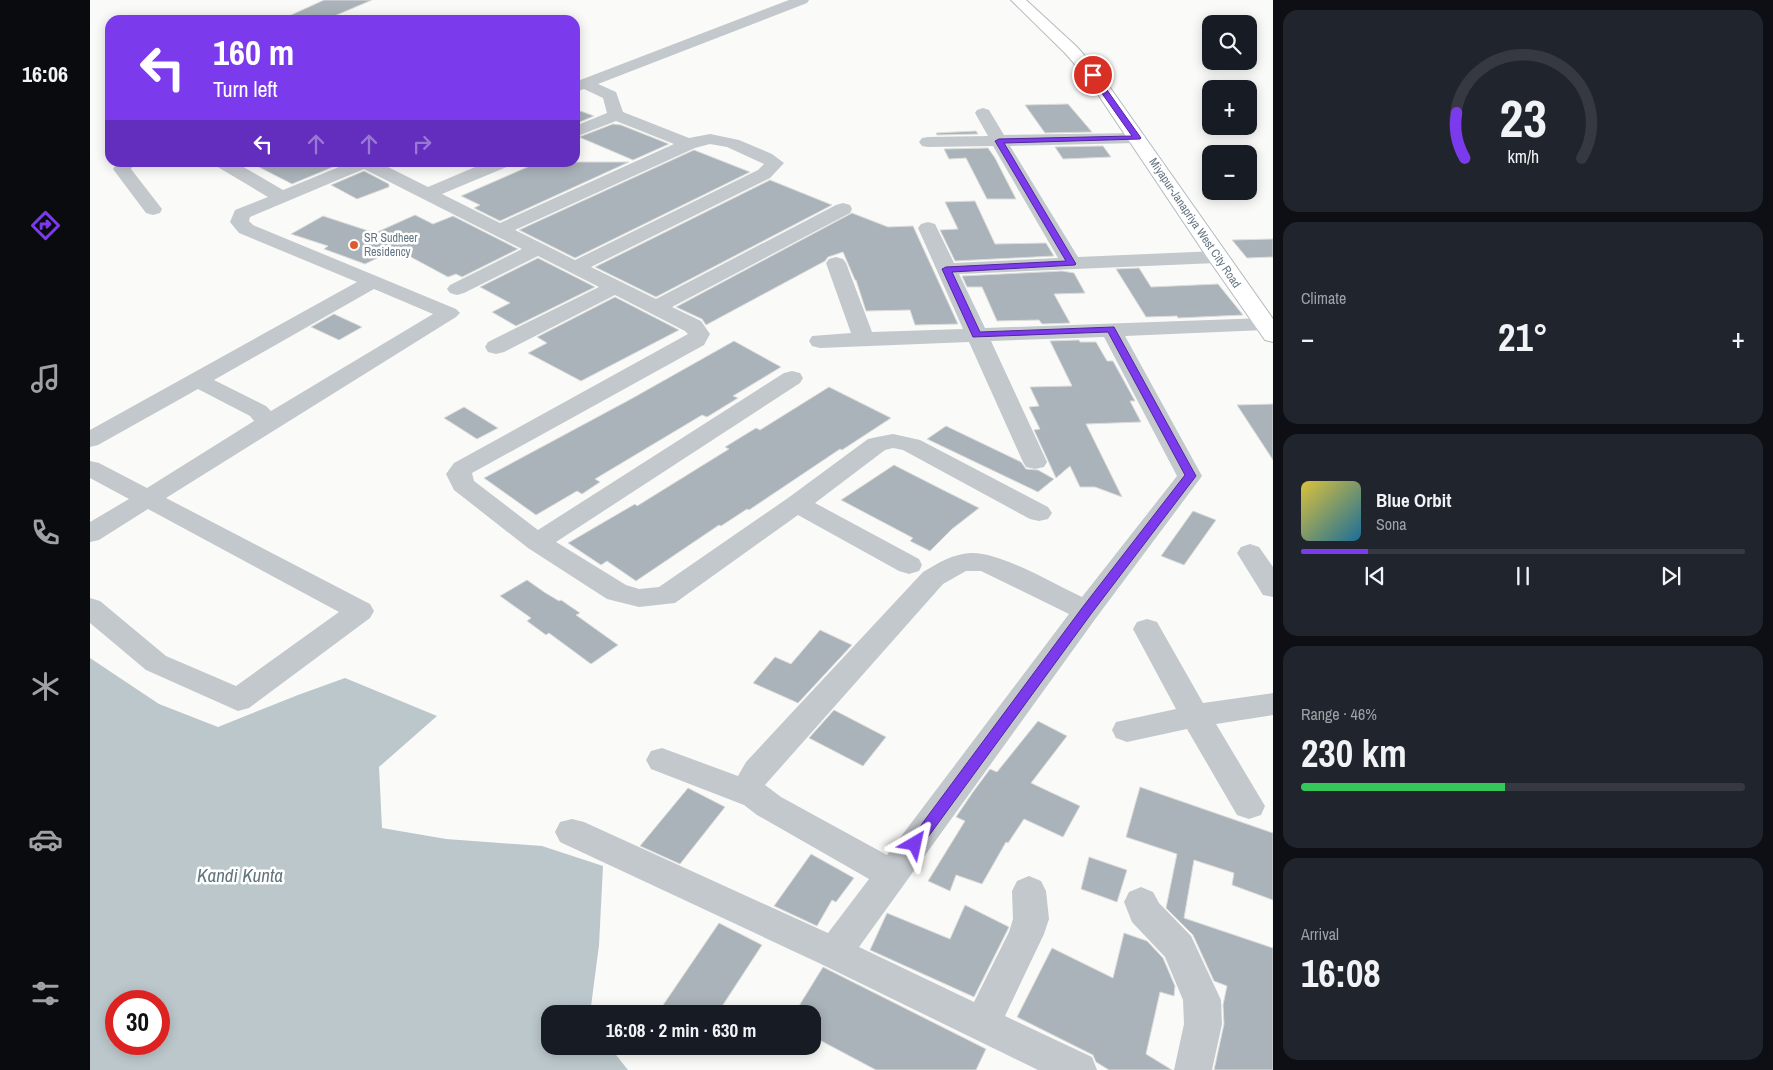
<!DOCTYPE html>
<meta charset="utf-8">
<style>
:root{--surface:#171b24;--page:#20242c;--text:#f1f3f6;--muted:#9ea1a6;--line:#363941;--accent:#7c3aed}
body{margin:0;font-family:"Archivo Narrow",sans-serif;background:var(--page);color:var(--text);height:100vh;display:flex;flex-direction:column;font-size:19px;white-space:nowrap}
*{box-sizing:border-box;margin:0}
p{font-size:16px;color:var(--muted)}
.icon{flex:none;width:28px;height:28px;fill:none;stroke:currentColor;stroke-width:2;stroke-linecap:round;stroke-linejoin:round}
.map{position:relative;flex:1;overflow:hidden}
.drawer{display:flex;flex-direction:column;gap:10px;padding:10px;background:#0d0f14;width:500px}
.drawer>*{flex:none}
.guide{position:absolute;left:15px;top:15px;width:475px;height:152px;border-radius:15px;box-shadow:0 2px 12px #0003;background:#7c3aed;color:#fff;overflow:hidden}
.tools{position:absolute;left:1112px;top:15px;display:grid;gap:10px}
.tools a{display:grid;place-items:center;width:55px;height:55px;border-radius:10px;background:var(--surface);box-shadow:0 2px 12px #0003;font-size:25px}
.speed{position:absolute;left:15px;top:990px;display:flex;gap:10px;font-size:25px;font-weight:700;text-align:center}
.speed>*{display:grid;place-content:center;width:65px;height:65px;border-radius:50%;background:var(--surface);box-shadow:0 2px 12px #0003;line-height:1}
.speed .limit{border:8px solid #d22;background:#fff;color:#111}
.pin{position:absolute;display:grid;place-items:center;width:42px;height:42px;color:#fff;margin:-21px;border:2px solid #fff;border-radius:50%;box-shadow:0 1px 5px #0007}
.me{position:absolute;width:55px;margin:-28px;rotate:36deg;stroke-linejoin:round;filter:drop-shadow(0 0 4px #0008)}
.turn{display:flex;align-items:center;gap:18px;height:105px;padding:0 25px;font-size:22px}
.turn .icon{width:65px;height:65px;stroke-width:2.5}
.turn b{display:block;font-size:35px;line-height:42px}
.lanes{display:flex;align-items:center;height:48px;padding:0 25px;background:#0003;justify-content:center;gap:25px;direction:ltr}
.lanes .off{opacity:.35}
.big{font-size:38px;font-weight:700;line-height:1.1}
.drawer .tile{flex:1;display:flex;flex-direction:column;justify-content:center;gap:8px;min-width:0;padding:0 18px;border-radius:15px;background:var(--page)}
.drawer .dial{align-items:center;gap:0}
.dial svg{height:130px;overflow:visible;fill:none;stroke:var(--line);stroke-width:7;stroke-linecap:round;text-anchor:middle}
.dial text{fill:var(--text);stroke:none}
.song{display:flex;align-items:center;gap:15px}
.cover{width:60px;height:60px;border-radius:8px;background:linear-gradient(135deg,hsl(50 70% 55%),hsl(200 70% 35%))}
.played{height:5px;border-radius:2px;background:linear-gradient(90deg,var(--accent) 15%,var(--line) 15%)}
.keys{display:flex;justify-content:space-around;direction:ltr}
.heat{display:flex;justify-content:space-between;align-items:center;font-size:28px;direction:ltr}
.charge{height:8px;border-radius:4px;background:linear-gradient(90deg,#34c759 46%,var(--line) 0)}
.trip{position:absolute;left:451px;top:1005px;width:280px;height:50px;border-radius:15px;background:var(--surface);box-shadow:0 2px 12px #0003;font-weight:700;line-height:50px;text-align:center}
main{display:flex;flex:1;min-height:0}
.dock{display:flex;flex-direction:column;width:90px;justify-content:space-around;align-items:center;background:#090b0e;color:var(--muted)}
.dock .icon{width:35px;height:35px}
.dock .on{color:var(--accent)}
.dock b{font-size:22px;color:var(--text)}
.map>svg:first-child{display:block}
</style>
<main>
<nav class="dock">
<b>16:06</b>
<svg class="icon on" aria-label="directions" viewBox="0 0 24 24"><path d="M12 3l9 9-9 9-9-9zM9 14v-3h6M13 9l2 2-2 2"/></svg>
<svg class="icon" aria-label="music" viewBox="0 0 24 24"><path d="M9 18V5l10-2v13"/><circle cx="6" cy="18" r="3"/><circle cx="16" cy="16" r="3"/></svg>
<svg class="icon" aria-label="phone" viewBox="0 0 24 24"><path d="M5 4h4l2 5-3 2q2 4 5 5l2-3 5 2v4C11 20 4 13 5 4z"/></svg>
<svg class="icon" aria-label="climate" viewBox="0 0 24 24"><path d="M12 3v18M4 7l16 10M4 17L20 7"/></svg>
<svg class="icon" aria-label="car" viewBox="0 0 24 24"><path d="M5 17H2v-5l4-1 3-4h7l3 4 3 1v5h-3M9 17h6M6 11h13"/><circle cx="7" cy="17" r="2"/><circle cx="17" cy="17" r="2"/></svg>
<svg class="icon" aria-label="filters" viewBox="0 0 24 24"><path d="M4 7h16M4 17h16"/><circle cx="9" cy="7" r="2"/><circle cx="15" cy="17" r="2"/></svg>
</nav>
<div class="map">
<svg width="1183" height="1070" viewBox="0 0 1183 1070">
<rect width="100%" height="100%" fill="#fafaf8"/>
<path fill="#bbc7cb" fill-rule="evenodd" d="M0 658 69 704 128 727 208 695 255 678 347 716 289 767 292 828 356 839 452 846 513 866 509 945 500 1014H460V1046H519L538 1070H0ZM26 1001H69V1044H26Z"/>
<g fill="#aab3b9" stroke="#dcdcda">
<path d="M234 0H282L235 20H190Z"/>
<path d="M978 104 1002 132 955 133 935 105Z"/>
<path d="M485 109 504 116 485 124Z"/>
<path d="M523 124 531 125 579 144 543 160 489 137Z"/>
<path d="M886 131 888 134 847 135 846 133Z"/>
<path d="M1013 146 1021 157 973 159 965 147Z"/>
<path d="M898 148 905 158 926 199H897L876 158 859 159 854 149Z"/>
<path d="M604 150 660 172 485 258 429 230Z"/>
<path d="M159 162H255L202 184Z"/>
<path d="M449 162H539L410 221 384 208 390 205 371 196Z"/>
<path d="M274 171 299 184V187L267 199 241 185Z"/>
<path d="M680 180 742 205 566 297 505 267Z"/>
<path d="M885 201 905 244 956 243 964 256 865 261 850 230 868 229 855 202Z"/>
<path d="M762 213 798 227 823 226 868 324 825 325 820 310 776 311 766 280H765L753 252 738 257 735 261 616 325 612 319 586 307Z"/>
<path d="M325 215 343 224 363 216 428 249 372 277 366 274 358 277 306 249 275 264 234 249 238 246 201 234 233 216 285 233Z"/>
<path d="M1183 239V257L1157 258 1142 240Z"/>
<path d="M448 258 505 287 426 326 402 312 420 303 390 287Z"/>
<path d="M1049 268 1061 287 1128 284 1153 315 1088 318 1087 316 1056 317 1026 269Z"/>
<path d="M972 271 984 273 995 293 964 294 980 323 952 324 949 320 907 321 892 287H877L872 276Z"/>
<path d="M525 297 589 330 491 381 438 353 457 343 447 337Z"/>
<path d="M244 314 272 327 249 340 221 327Z"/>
<path d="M989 340 990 342H1006L1017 361H1023L1045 401H1040L1051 422 996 424 1032 497 1005 487H990L980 466 966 478 944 430 950 429 939 407 949 406 940 387 982 386 960 341Z"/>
<path d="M644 341 691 367 643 396 648 398 617 417 612 415 505 479 510 482 492 494 487 491 446 515 394 478 541 399Z"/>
<path d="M739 387 801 418 752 450 750 449 659 510 657 509 631 526 629 525 546 581 517 561 511 565 478 543 545 504 547 506 639 449 635 447 666 428 670 430Z"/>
<path d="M1183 404V460L1147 405Z"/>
<path d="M374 407 408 428 387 439 354 418Z"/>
<path d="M856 426 931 462 936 469 948 470 964 479 948 492 837 439Z"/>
<path d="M804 465 849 488 889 508 862 529 840 551 820 541 823 538 751 500Z"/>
<path d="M1103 511 1126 520 1094 565 1071 556Z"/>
<path d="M437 580 454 592 469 601 471 600 490 613 486 615 528 645 501 664 459 633 456 635 437 621 441 618 410 596Z"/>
<path d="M730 630 762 645 708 703 663 683 685 657 701 664Z"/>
<path d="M744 710 796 737 773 766 719 738Z"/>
<path d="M948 721 977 736 941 783 990 806 973 837 934 819 918 843 916 842 892 884 866 875 860 891 838 881 875 821 866 817 883 792 900 769 907 772Z"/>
<path d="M1050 787 1183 833V900L1142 885 1144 873 1104 860 1094 918 1183 948V1070H1124L1134 1024 1133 1005 1137 986 1124 981 1103 935 1076 908 1087 854 1036 837Z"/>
<path d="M598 788 635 807 590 864 550 846Z"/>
<path d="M721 854 764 878 746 902 742 900 727 926 684 906Z"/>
<path d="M999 857 1037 870 1027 902 991 889Z"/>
<path d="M875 905 919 927 884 997 780 950 797 913 860 939Z"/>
<path d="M629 923 672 945 627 1014H567Z"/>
<path d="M1034 933 1057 941 1073 958 1085 986 1084 996 1070 992 1056 1054 1082 1070H1019L1006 1062 1003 1055 927 1017 962 948 1023 978Z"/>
<path d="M733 967 896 1049 886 1070H786L722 1036V1014H704Z"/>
</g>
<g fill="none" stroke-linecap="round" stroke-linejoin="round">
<g stroke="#b3babf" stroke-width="2">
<path id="secondary" d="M921 0H936L987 47 1009 72 1183 319V342L1175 340 1117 257 997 78 975 53Z"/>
</g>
<g fill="#c3c8cc" fill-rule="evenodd">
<path d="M699 0H719L717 3 508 84 526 92 533 112 599 138 620 134 649 140 682 154 694 163 680 178 501 267 566 299 746 205 753 203 760 205 762 209 760 213 582 307 611 321 620 334 614 345 382 473 384 481 448 530 694 373 702 371 710 373 713 378 710 383 466 542 536 585 549 589 569 587 698 498 778 439 787 437 803 434 830 440 958 507 962 513 958 519 949 521 940 519 813 450 803 448 795 450 725 503 829 559 832 565 829 571 819 574 809 571 708 515 585 603 549 607 517 599 438 548 364 490 356 474 364 463 598 334 595 331 525 295 414 352 406 354 398 352 395 347 398 342 509 287 448 256 374 293 367 295 360 293 357 289 360 285 432 249 274 169 160 217 159 221 163 225 366 309 370 313 366 317 76 498 280 604 284 611 280 618 159 708 148 711 56 670 0 623V598L10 601 76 656 146 686 249 612 58 509 9 540 0 542V522L39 499 0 478V461L9 463 57 488 164 421 160 416 108 389 8 445 0 447V430L267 282 149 233 140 222 145 210 178 197 126 166 124 162H145L193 190 261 162H288L338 187 397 162H421L419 166 352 194 410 223 584 144 526 121 485 137V126L517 113 513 98 494 89 485 92V82ZM620 144 637 147 674 164 668 170 485 260 425 230 605 148ZM284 289 343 314 181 411 176 406 124 380Z"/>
<path d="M893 108 899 110 914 135 1047 133 1053 134 1056 138 1053 142 1047 143 920 146 988 257 1127 251 1134 253 1137 257 1134 261 1127 263 869 274 895 328 1175 318 1183 320V329L1175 330 1035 336 1112 476 1006 618 769 947 884 1002 919 932 923 919 922 891 927 881 939 876 951 881 956 891 959 919 954 934 915 1016 1002 1057 1007 1070H948L731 964 470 842 465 832 470 822 482 819 494 822 738 933 779 879 667 815 654 805 561 769 556 760 561 751 572 748 648 776 656 762 833 572C848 563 863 554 880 553 909 551 964 584 992 597L1087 476 1014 337 901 341 957 462 954 467 945 469 936 467 933 462 879 342 730 348 722 346 719 341 722 336 761 333 736 263 739 259 746 257 753 259 756 263 782 332 873 329 828 228 831 224 838 222 845 224 864 263 968 258 903 146 838 147 832 146 829 142 832 138 838 137 898 136 885 113 887 110ZM876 571H891L979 614 797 855 691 797 675 785 853 584Z"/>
<path d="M28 162H46L41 169 72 209 70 213 63 215 56 213 23 169Z"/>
<path d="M1160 544 1169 547 1183 567V597L1173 595 1147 553 1151 547Z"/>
<path d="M1057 619 1067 622 1113 703 1183 693V715L1126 724 1175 806 1171 815 1159 819 1147 815 1097 729 1037 742 1026 738 1022 730 1026 722 1086 709 1043 629 1047 622Z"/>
<path d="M1051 887 1063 892 1069 903 1101 936 1131 1000 1132 1024 1122 1070H1084L1094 1024 1093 1000 1075 957 1042 922 1034 902 1039 892Z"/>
</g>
<use href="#secondary" fill="#fff" fill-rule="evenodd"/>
</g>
<path fill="#7c3aed" stroke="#51269a" d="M1000 73H1005L1051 138 1050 139 914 143 986 264 985 265 862 272 890 332 1024 327 1106 476 1001 614 830 848 825 850 820 848 818 844 820 840 992 608 1095 475 1018 332 883 337 852 269 856 267 976 261 905 141 909 139 1042 136 999 75Z"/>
<circle fill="#e4572e" stroke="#fff" stroke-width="2" cx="264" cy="245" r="5"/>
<g text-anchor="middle" stroke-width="5" stroke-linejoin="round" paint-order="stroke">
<g font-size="12" fill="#657683" stroke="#fff">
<text transform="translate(1105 223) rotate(56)" y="4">Miyapur-Janapriya West City Road</text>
</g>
<g font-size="12" fill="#657683" stroke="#fff" text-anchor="start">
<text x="274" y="242">SR Sudheer<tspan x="274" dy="14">Residency</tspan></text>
</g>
<g font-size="19" font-style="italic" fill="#60757c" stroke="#fff">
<text x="150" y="882">Kandi Kunta</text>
</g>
</g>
</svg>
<div class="tools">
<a><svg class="icon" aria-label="search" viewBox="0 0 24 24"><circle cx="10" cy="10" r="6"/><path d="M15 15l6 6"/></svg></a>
<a>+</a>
<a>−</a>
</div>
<div class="speed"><div class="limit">30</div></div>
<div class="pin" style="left:1003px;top:75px;background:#d93025"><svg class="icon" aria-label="arrive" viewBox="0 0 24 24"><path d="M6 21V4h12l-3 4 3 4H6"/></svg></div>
<svg class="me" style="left:825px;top:844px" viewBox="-20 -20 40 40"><path d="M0-17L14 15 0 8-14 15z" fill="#7c3aed" stroke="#fff" stroke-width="4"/></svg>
<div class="trip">16:08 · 2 min · 630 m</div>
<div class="guide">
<div class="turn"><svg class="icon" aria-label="left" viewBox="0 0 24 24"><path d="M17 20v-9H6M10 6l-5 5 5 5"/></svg><div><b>160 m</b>Turn left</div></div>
<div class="lanes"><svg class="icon" aria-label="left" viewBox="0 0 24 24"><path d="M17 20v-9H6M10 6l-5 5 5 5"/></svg><svg class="icon off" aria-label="ahead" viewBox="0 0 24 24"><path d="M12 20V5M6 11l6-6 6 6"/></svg><svg class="icon off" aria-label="ahead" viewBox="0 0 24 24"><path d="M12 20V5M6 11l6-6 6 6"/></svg><svg class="icon off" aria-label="right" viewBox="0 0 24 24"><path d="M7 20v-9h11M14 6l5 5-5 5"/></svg></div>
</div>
</div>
<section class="drawer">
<div class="tile dial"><svg viewBox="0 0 100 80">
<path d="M14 69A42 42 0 1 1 86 69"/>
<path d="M14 69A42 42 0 0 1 9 41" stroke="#7c3aed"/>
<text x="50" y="56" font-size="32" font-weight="700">23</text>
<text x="50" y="72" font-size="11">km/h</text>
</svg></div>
<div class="tile"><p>Climate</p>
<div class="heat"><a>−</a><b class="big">21°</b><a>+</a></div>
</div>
<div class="tile">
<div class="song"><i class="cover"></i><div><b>Blue Orbit</b><p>Sona</p></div></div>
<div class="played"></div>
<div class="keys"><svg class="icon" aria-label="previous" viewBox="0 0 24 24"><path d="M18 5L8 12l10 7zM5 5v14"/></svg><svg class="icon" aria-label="pause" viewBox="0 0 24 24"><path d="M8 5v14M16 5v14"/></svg><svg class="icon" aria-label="next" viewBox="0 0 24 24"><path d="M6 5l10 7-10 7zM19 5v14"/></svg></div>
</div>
<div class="tile"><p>Range · 46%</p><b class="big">230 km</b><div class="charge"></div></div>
<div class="tile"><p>Arrival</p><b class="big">16:08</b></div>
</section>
</main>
